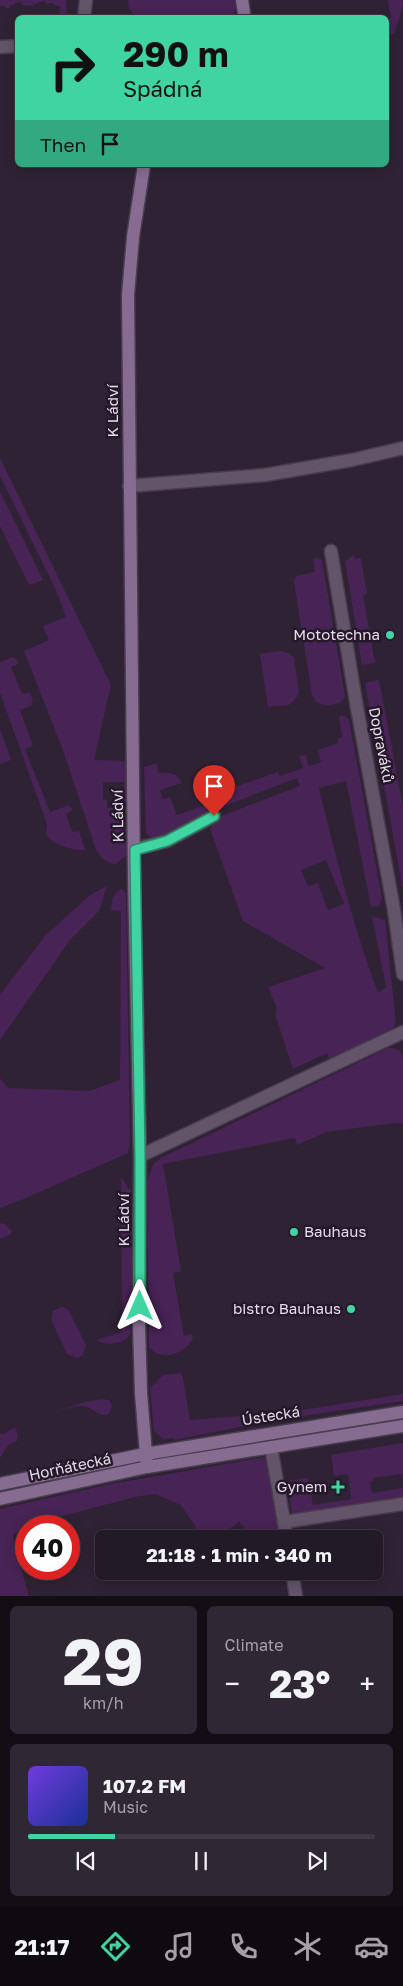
<!DOCTYPE html>
<meta charset="utf-8">
<style>
:root{--surface:#231a27;--page:#2f2733;--text:#f1f3f6;--muted:#a3a1a7;--line:#403844;--accent:#3fd4a2}
body{margin:0;font-family:"Golos Text",sans-serif;background:var(--page);color:var(--text);height:100vh;display:flex;flex-direction:column;font-size:19px;white-space:nowrap}
*{box-sizing:border-box;margin:0}
p{font-size:16px;color:var(--muted)}
.icon{flex:none;width:28px;height:28px;fill:none;stroke:currentColor;stroke-width:2;stroke-linecap:round;stroke-linejoin:round}
.map{position:relative;height:1596px;overflow:hidden}
.sheet{display:flex;flex-direction:column;gap:10px;padding:10px;background:#130e15;flex:1}
.sheet>*{flex:none}
.guide{position:absolute;left:15px;top:15px;width:374px;height:152px;border-radius:8px;box-shadow:0 2px 12px #0003,0 0 0 1px var(--line);background:#3fd4a2;color:#111;overflow:hidden}
.speed{position:absolute;left:15px;top:1515px;display:flex;gap:10px;font-size:25px;font-weight:700;text-align:center}
.speed>*{display:grid;place-content:center;width:65px;height:65px;border-radius:50%;background:var(--surface);box-shadow:0 2px 12px #0003,0 0 0 1px var(--line);line-height:1}
.speed .limit{border:8px solid #d22;background:#fff;color:#111}
.pin{position:absolute;display:grid;place-items:center;width:42px;height:42px;color:#fff;margin:-51px -21px;border-radius:50% 50% 50% 0;rotate:-45deg;box-shadow:0 0 5px #0007}
.pin .icon{rotate:45deg}
.me{position:absolute;width:55px;margin:-28px;rotate:0deg;stroke-linejoin:round;filter:drop-shadow(0 0 4px #0008)}
.turn{display:flex;align-items:center;gap:18px;height:105px;padding:0 25px;font-size:22px}
.turn .icon{width:65px;height:65px;stroke-width:2.5}
.turn b{display:block;font-size:35px;line-height:42px}
.then{display:flex;align-items:center;height:48px;padding:0 25px;background:#0003;gap:10px;font-size:19px}
.big{font-size:38px;font-weight:700;line-height:1.1}
.sheet .widget{flex:1;display:flex;flex-direction:column;justify-content:center;gap:8px;min-width:0;padding:0 18px;border-radius:8px;background:var(--page)}
.sheet .dial{align-items:center;gap:0}
.dial b{font-size:65px;line-height:1}
.song{display:flex;align-items:center;gap:15px}
.cover{width:60px;height:60px;border-radius:8px;background:linear-gradient(135deg,hsl(260 70% 55%),hsl(230 70% 35%))}
.played{height:5px;border-radius:2px;background:linear-gradient(90deg,var(--accent) 25%,var(--line) 25%)}
.keys{display:flex;justify-content:space-around;direction:ltr}
.heat{display:flex;justify-content:space-between;align-items:center;font-size:28px;direction:ltr}
.sheet .tiles{flex:1;display:grid;gap:10px;grid-template-columns:1fr 1fr}
.widget:last-child{grid-column:span 2}
.trip{position:absolute;left:95px;top:1530px;width:288px;height:50px;border-radius:8px;background:var(--surface);box-shadow:0 2px 12px #0003,0 0 0 1px var(--line);font-weight:700;line-height:50px;text-align:center}
.menu{display:flex;height:80px;justify-content:space-around;align-items:center;background:#0e0a10;color:var(--muted)}
.menu .icon{width:35px;height:35px}
.menu .on{color:var(--accent)}
.menu b{font-size:22px;color:var(--text)}
.map>svg:first-child{display:block}
</style>
<div class="map">
<svg width="403" height="1596" viewBox="0 0 403 1596">
<rect width="100%" height="100%" fill="#2f2234"/>
<g fill="#482355" fill-rule="evenodd">
<path d="M0 0H66L67 17H59L60 6 54 5 53 3 46 4 45 1 39 2 38 3 34 4V6L22 5 21 2 15 3 14 5H10V8H6L5 6H0Z"/>
<path d="M128 0H234L236 9 232 17H132V10H129Z"/>
<path d="M388 0H403C403 12 397 21 395 33L386 36V19L391 18Z"/>
<path d="M0 458 111 685 94 760 127 761V855L115 864C105 863 99 856 95 847L64 753 24 651 49 640 43 626 66 617 55 588 0 476ZM103 782H124V805H115V808H107V800H103Z"/>
<path d="M0 491 43 580 29 585 0 526Z"/>
<path d="M354 555 355 559 361 558 367 594 363 595 375 663 362 665 345 561Z"/>
<path d="M313 558H319L322 560 345 696 341 702C330 707 317 707 312 695L294 582 296 576 315 572Z"/>
<path d="M280 651 289 653 294 658 299 691 297 697 289 705 268 707 260 654Z"/>
<path d="M13 657 17 660 18 664 11 667 22 694 30 692 33 701 31 706 20 710 33 746 25 749 50 812 69 805 73 810 66 814 72 832 79 831 85 850C74 851 54 845 47 836 45 832 47 828 47 824L0 693V662Z"/>
<path d="M379 680 403 806V890L365 683Z"/>
<path d="M339 716H345L349 720 382 898 379 906 371 907 346 781 319 788C336 857 353 926 378 993L386 987 372 916 385 920 396 1023 392 1030 329 1059 327 1053 293 1069 275 1014 277 1008 268 987 325 968 243 921 210 829 216 818 300 786 297 778 214 810 166 838 150 837 146 834 144 767 157 763 158 773C168 773 177 771 182 783L160 790 163 799 170 797 177 815 225 798 223 791 278 772 280 776 303 768 299 756 306 755 309 766 321 762 318 750 338 743V739L342 737ZM326 860 344 904 328 910 318 883 308 886 301 870Z"/>
<path d="M0 729 11 760 0 764Z"/>
<path d="M107 886 99 911 70 940 0 1040V995L11 980 46 935 90 895Z"/>
<path d="M122 889 126 894 130 1143 128 1153 26 1198 0 1208V1078L8 1088 89 1091 120 1080 121 911 111 910C112 900 112 893 122 889Z"/>
<path d="M388 1048C396 1048 401 1049 403 1057V1125L401 1123H394L326 1132 297 1145 295 1138 163 1164 181 1271 173 1273 184 1336 192 1334 193 1339C183 1355 162 1362 149 1347L147 1180 154 1163 165 1156Z"/>
<path d="M121 1178 125 1182 128 1189H131L133 1321H130C130 1325 131 1331 130 1334 126 1345 104 1346 96 1340L122 1332Z"/>
<path d="M0 1223 5 1224 12 1231 11 1234 0 1239Z"/>
<path d="M62 1307 68 1309 86 1345 83 1355 77 1358 67 1354 51 1320 53 1311Z"/>
<path d="M182 1373 190 1420 289 1412 403 1394V1401L270 1421 175 1440 173 1438 163 1439 154 1431 150 1388 163 1375Z"/>
<path d="M101 1399 109 1400 112 1406C107 1426 93 1407 84 1406 73 1405 62 1411 53 1413L81 1403Z"/>
<path d="M16 1428C20 1446 16 1438 7 1447 4 1450 3 1455 0 1458V1434H5L11 1429Z"/>
<path d="M403 1443V1477L402 1474 373 1478V1481L370 1482 372 1493 403 1488V1497L292 1514 288 1481 308 1478 313 1505 351 1499 348 1474 334 1476 331 1455Z"/>
<path d="M264 1457 269 1465 280 1539H255L239 1522 216 1539H204L181 1505 155 1494 135 1497 24 1526 13 1535 18 1558 29 1596H0V1509L106 1485Z"/>
</g>
<g fill="none" stroke-linecap="round" stroke-linejoin="round">
<g stroke="#483d4d" stroke-width="15">
<g id="street">
<path d="M84 18 86 0"/>
<path d="M0 47 18 46"/>
<path d="M129 486 265 475 352 460 403 448"/>
<path d="M331 551 357 708 394 910 403 974"/>
<path d="M135 849 167 841 214 816"/>
<path d="M140 1156 403 1032"/>
<path d="M271 1447 287 1539"/>
<path d="M284 1522 403 1504"/>
<path d="M292 1571 296 1596"/>
</g>
</g>
<g stroke="#483d4d" stroke-width="15">
<g id="secondary">
<path d="M242 0 244 13 243 18"/>
<path d="M144 165 133 237 128 295 134 879 140 1156 139 1325 141 1393 147 1467"/>
<path d="M0 1484 145 1454 403 1412"/>
<path d="M0 1499 147 1467 403 1426"/>
</g>
</g>
<use href="#street" stroke="#635469" stroke-width="12"/>
<use href="#secondary" stroke="#876c91" stroke-width="12"/>
</g>
<g fill="none" stroke-linecap="round" stroke-linejoin="round">
<g stroke="#298a69" stroke-width="12">
<path id="route" d="M140 1306V1156L135 850 167 841 214 816"/>
</g>
<use href="#route" stroke="#3fd4a2" stroke-width="9"/>
</g>
<g fill="#3fd4a2" stroke="#25182a" stroke-width="2">
<circle cx="390" cy="635" r="5"/>
<circle cx="294" cy="1232" r="5"/>
<circle cx="351" cy="1309" r="5"/>
<path d="M335.5 1479.5h5v5h5v5h-5v5h-5v-5h-5v-5h5z"/>
</g>
<g text-anchor="middle" stroke-width="5" stroke-linejoin="round" paint-order="stroke">
<g font-size="15" fill="#e5dce8" stroke="#25182a">
<text transform="translate(113 411) rotate(-90)" y="5">K Ládví</text>
<text transform="translate(381 745) rotate(79)" y="5">Dopraváků</text>
<text transform="translate(118 816) rotate(-91)" y="5">K Ládví</text>
<text transform="translate(124 1220) rotate(-90)" y="5">K Ládví</text>
<text transform="translate(271 1416) rotate(-9)" y="5">Ústecká</text>
<text transform="translate(70 1467) rotate(-12)" y="5">Horňátecká</text>
</g>
<g font-size="15" fill="#e5dce8" stroke="#25182a" text-anchor="end">
<text x="380" y="640">Mototechna</text>
<text x="304" y="1237" text-anchor="start">Bauhaus</text>
<text x="341" y="1314">bistro Bauhaus</text>
<text x="327" y="1492">Gynem</text>
</g>
</g>
</svg>
<div class="speed"><div class="limit">40</div></div>
<div class="pin" style="left:214px;top:816px;background:#d93025"><svg class="icon" aria-label="arrive" viewBox="0 0 24 24"><path d="M6 21V4h12l-3 4 3 4H6"/></svg></div>
<svg class="me" style="left:140px;top:1306px" viewBox="-20 -20 40 40"><path d="M0-17L14 15 0 8-14 15z" fill="#3fd4a2" stroke="#fff" stroke-width="4"/></svg>
<div class="trip">21:18 · 1 min · 340 m</div>
<div class="guide">
<div class="turn"><svg class="icon" aria-label="right" viewBox="0 0 24 24"><path d="M7 20v-9h11M14 6l5 5-5 5"/></svg><div><b>290 m</b>Spádná</div></div>
<div class="then">Then<svg class="icon" aria-label="arrive" viewBox="0 0 24 24"><path d="M6 21V4h12l-3 4 3 4H6"/></svg></div>
</div>
</div>
<section class="sheet">
<div class="tiles">
<div class="widget dial"><b>29</b><p>km/h</p></div>
<div class="widget"><p>Climate</p>
<div class="heat"><a>−</a><b class="big">23°</b><a>+</a></div>
</div>
<div class="widget">
<div class="song"><i class="cover"></i><div><b>107.2 FM</b><p>Music</p></div></div>
<div class="played"></div>
<div class="keys"><svg class="icon" aria-label="previous" viewBox="0 0 24 24"><path d="M18 5L8 12l10 7zM5 5v14"/></svg><svg class="icon" aria-label="pause" viewBox="0 0 24 24"><path d="M8 5v14M16 5v14"/></svg><svg class="icon" aria-label="next" viewBox="0 0 24 24"><path d="M6 5l10 7-10 7zM19 5v14"/></svg></div>
</div>
</div>
</section>
<nav class="menu">
<b>21:17</b>
<svg class="icon on" aria-label="directions" viewBox="0 0 24 24"><path d="M12 3l9 9-9 9-9-9zM9 14v-3h6M13 9l2 2-2 2"/></svg>
<svg class="icon" aria-label="music" viewBox="0 0 24 24"><path d="M9 18V5l10-2v13"/><circle cx="6" cy="18" r="3"/><circle cx="16" cy="16" r="3"/></svg>
<svg class="icon" aria-label="phone" viewBox="0 0 24 24"><path d="M5 4h4l2 5-3 2q2 4 5 5l2-3 5 2v4C11 20 4 13 5 4z"/></svg>
<svg class="icon" aria-label="climate" viewBox="0 0 24 24"><path d="M12 3v18M4 7l16 10M4 17L20 7"/></svg>
<svg class="icon" aria-label="car" viewBox="0 0 24 24"><path d="M5 17H2v-5l4-1 3-4h7l3 4 3 1v5h-3M9 17h6M6 11h13"/><circle cx="7" cy="17" r="2"/><circle cx="17" cy="17" r="2"/></svg>
</nav>
